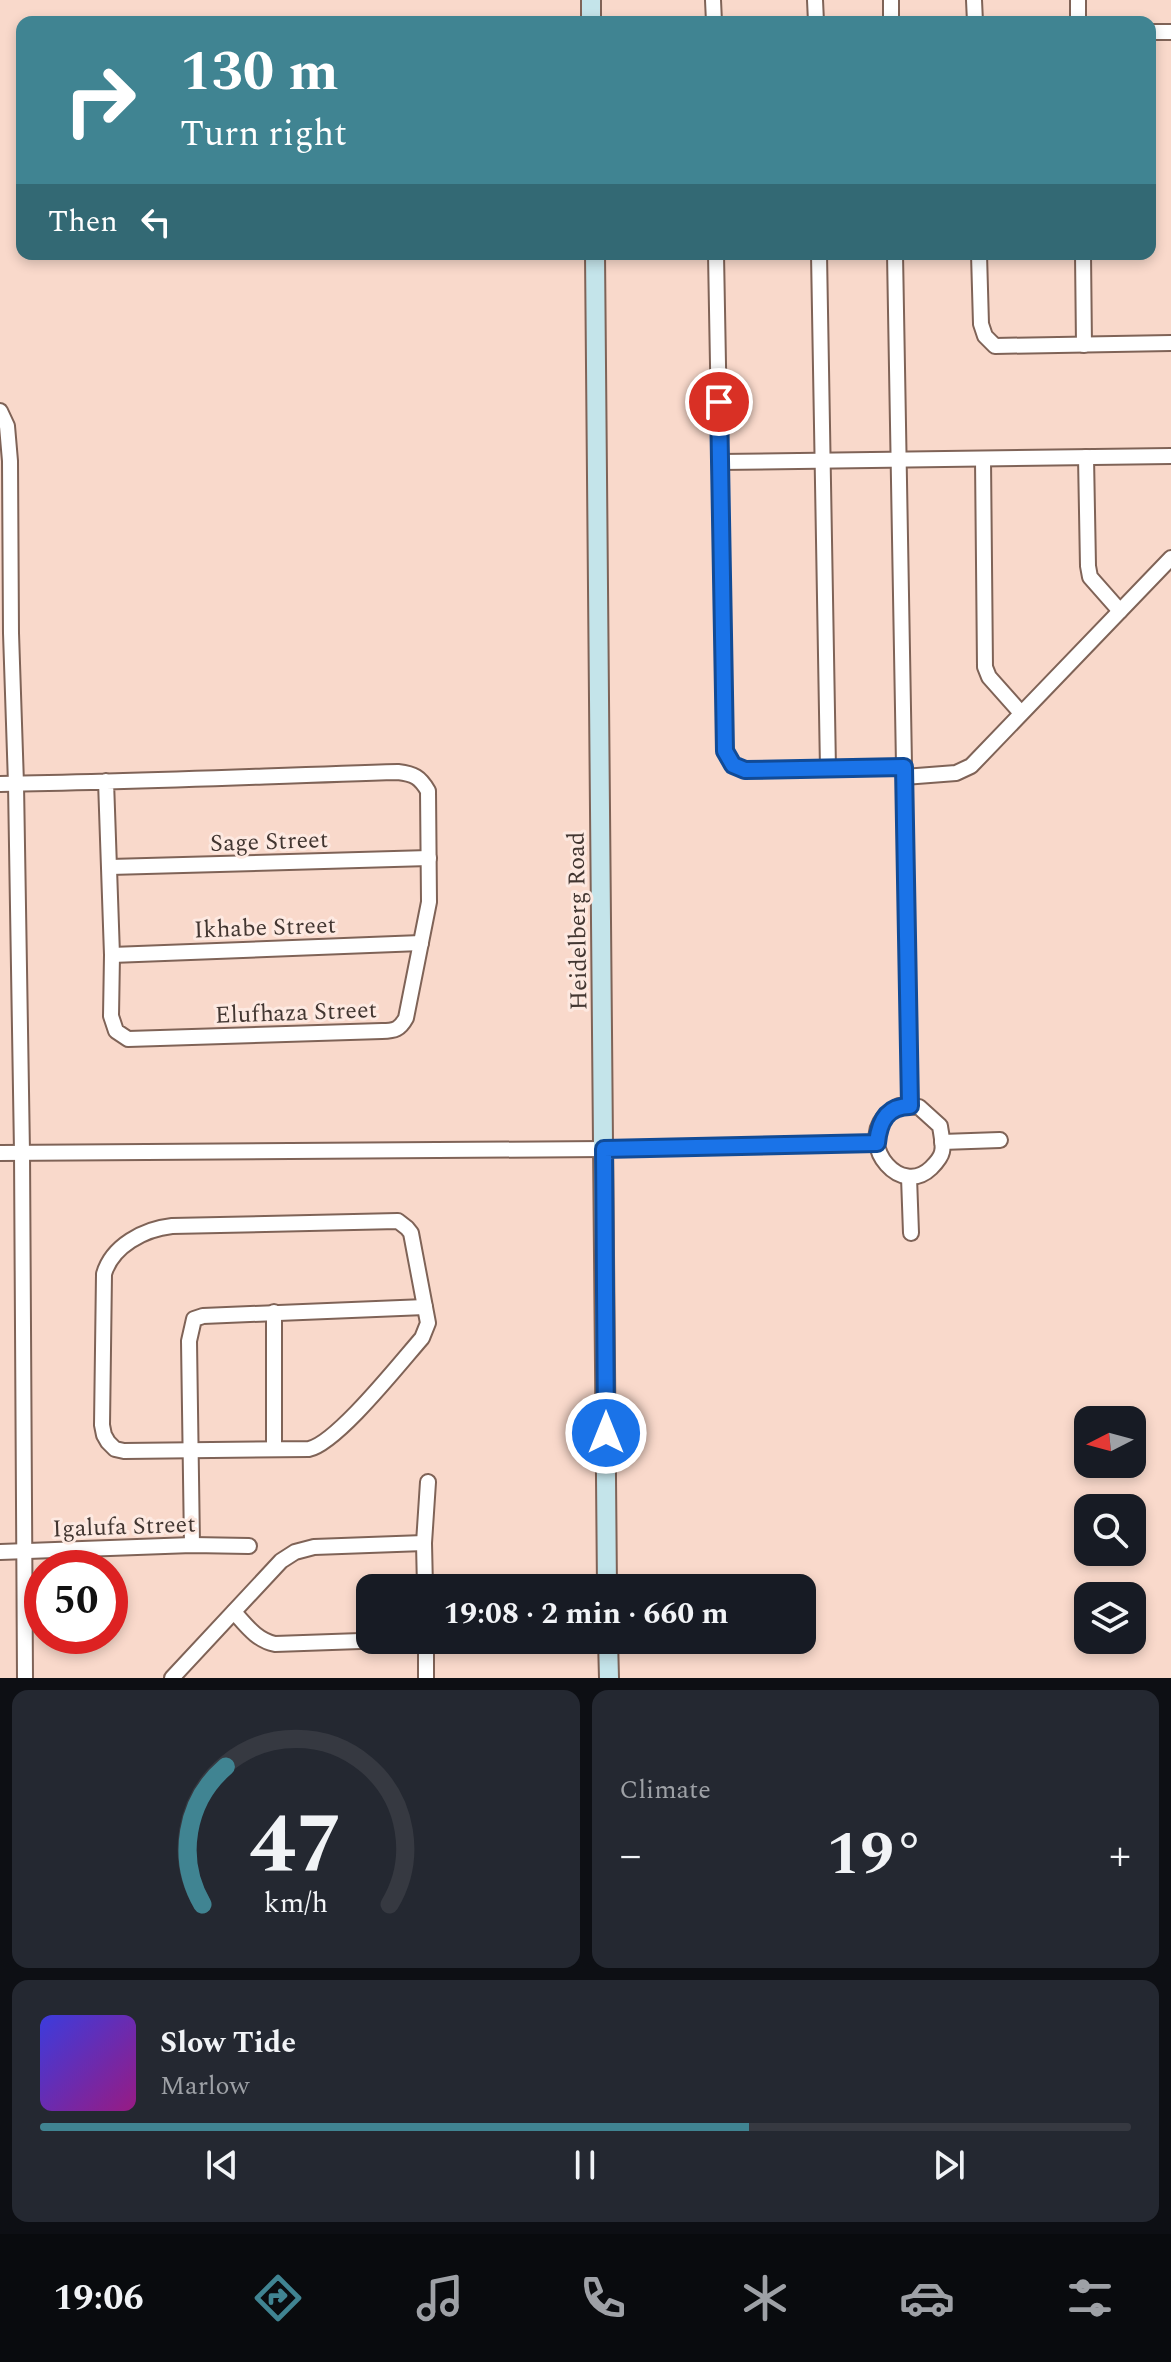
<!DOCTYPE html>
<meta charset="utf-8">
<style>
:root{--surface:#171b24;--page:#242831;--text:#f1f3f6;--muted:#9ea1a6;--line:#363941;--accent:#408492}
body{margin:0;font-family:Spectral,serif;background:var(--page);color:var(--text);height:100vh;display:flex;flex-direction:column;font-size:30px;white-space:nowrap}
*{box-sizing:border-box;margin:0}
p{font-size:26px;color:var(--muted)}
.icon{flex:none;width:44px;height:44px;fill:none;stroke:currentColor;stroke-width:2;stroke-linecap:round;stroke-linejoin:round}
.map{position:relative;height:1678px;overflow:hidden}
.drawer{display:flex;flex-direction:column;gap:12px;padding:12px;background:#0d0f14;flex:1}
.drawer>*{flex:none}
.guide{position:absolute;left:16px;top:16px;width:1140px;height:244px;border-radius:16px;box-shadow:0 4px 12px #0003;background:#408492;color:#fff;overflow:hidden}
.needle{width:52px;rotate:264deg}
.buttons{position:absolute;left:1074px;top:1406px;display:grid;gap:16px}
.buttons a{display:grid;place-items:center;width:72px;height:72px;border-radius:16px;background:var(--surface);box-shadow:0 4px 12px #0003;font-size:40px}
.speed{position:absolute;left:24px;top:1550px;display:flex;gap:16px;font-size:40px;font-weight:700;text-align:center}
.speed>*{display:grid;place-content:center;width:104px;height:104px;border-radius:50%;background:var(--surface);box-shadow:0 4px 12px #0003;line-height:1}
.speed .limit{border:12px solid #d22;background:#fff;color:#111}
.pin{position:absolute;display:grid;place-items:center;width:68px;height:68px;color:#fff;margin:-34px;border:4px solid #fff;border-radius:50%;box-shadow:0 2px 8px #0007}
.me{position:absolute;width:88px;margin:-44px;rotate:0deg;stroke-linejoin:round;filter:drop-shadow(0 0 6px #0008)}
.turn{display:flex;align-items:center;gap:28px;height:168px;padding:0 32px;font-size:36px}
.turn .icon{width:104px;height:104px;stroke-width:2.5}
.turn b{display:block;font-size:56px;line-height:68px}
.then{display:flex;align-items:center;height:76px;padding:0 32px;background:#0003;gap:16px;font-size:30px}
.big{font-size:60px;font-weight:700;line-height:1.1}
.drawer .tile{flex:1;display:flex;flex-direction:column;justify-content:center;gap:12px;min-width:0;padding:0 28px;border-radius:16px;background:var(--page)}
.drawer .dial{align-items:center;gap:0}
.dial svg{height:208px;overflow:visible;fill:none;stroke:var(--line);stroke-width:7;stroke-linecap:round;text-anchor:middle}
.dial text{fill:var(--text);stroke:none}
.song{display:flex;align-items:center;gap:24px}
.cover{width:96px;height:96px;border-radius:12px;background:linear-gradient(135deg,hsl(240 70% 55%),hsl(310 70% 35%))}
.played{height:8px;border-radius:4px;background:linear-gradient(90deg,var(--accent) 65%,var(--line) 65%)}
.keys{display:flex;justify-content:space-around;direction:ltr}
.heat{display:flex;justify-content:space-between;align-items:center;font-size:44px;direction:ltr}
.drawer .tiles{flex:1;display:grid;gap:12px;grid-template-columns:1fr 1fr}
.tile:last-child{grid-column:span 2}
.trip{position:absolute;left:356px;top:1574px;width:460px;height:80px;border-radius:16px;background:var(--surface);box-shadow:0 4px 12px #0003;font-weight:700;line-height:80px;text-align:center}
.menu{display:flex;height:128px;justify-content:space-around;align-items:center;background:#090b0e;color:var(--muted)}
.menu .icon{width:56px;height:56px}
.menu .on{color:var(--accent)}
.menu b{font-size:36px;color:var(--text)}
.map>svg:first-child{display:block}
</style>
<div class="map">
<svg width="1171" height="1678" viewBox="0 0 1171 1678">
<rect width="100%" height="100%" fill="#f9d9cb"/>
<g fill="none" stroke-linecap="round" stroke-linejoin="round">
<g stroke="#7f6357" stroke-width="18">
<g id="street">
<path d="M713 0 714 22"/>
<path d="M815 0 816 22"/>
<path d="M891 0V22"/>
<path d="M974 0 975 22"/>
<path d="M1078 0V22"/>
<path d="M1150 32H1171"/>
<path d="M716 254 725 751 733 765 745 770 904 767"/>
<path d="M819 254 828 769"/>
<path d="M895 254 910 1106"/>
<path d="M979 254 981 324 985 336 995 346 1171 343"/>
<path d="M1083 254 1084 345"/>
<path d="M0 411 7 426 10 461 11 633 16 784 22 1152 25 1678"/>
<path d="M1086 457 1088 566 1090 577 1120 611"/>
<path d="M983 459 985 667 989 677 1021 713"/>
<path d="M720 462 1171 456"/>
<path d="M904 777 956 773 971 766 1171 558"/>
<path d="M0 784C133 782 265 776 398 772 414 774 420 777 428 791L429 902 406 1018C400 1029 395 1031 382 1031L128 1039 116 1031 111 1016 112 955 106 781"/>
<path d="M110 867 429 858"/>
<path d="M112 955 421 943"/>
<path d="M899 1106 919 1107 940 1126C941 1134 944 1145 942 1152 941 1157 935 1164 931 1168 901 1197 859 1147 884 1117 888 1113 894 1110 899 1106Z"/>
<path d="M942 1142 1000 1140"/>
<path d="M0 1153 604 1149 877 1143"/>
<path d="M909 1177 911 1233"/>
<path d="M398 1221 407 1228 411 1233 428 1323 422 1338C400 1363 337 1443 309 1449L124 1451 115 1449 108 1442 104 1435 102 1425 104 1274C112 1246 144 1229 172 1226Z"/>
<path d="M274 1312V1449"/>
<path d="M192 1545 189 1341 194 1319 203 1316 425 1307"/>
<path d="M0 1552 192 1545 249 1546"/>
<path d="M425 1588 424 1543 428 1482"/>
<path d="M234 1612C246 1625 256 1640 275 1644L389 1640"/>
<path d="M426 1640V1678"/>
<path d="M172 1678 281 1561 295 1552 314 1547 424 1543"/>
</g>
</g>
<g stroke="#7f6357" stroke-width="22">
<g id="secondary">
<path d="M591 0V22"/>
<path d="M595 254 607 1588"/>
<path d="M608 1640 609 1678"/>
</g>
</g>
<use href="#street" stroke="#fff" stroke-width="14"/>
<use href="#secondary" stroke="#c4e4ea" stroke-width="18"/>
</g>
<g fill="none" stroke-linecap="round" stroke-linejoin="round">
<g stroke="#114b97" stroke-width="20">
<path id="route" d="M606 1433 604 1149 877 1143C879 1122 887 1106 910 1106L904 767 745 770 733 765 725 751 719 402"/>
</g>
<use href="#route" stroke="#1a73e8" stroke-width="14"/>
</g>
<g text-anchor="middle" stroke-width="6" stroke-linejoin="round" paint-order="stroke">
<g font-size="24" fill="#423631" stroke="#fde9e1">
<text transform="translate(269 841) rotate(-2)" y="8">Sage Street</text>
<text transform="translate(577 921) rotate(-91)" y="8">Heidelberg Road</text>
<text transform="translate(265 927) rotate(-2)" y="8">Ikhabe Street</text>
<text transform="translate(296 1012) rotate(-2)" y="8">Elufhaza Street</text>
<text transform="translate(124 1526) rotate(-2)" y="8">Igalufa Street</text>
</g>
</g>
</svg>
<div class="buttons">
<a><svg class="needle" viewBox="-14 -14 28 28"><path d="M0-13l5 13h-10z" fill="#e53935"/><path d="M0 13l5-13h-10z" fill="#9ea1a6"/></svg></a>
<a><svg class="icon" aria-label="search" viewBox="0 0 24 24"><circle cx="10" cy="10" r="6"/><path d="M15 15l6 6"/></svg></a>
<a><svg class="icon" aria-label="layers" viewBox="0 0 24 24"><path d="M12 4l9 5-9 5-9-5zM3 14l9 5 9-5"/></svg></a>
</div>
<div class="speed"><div class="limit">50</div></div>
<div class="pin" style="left:719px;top:402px;background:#d93025"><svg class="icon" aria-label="arrive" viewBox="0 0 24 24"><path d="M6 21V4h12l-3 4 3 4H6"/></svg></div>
<svg class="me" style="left:606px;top:1433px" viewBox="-20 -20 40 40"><circle r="17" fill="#1a73e8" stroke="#fff" stroke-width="3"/><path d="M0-11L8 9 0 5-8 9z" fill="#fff"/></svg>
<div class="trip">19:08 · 2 min · 660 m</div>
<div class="guide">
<div class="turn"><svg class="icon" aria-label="right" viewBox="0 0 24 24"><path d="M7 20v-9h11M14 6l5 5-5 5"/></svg><div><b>130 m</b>Turn right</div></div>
<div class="then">Then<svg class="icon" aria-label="left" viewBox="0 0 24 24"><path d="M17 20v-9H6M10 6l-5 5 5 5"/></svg></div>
</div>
</div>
<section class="drawer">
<div class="tiles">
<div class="tile dial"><svg viewBox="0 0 100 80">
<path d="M14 69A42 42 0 1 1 86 69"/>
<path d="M14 69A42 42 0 0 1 23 16" stroke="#408492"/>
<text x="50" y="56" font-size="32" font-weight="700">47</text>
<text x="50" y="72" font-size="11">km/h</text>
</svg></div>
<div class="tile"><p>Climate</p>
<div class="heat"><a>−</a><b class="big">19°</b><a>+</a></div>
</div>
<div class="tile">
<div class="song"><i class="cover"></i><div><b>Slow Tide</b><p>Marlow</p></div></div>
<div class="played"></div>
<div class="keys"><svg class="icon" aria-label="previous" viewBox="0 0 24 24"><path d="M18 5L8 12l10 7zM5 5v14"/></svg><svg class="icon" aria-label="pause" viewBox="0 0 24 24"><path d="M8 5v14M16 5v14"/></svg><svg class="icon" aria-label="next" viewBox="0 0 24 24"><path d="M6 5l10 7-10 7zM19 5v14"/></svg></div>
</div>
</div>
</section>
<nav class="menu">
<b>19:06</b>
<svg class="icon on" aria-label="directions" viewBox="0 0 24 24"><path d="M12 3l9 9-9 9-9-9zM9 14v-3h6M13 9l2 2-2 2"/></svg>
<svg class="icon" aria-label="music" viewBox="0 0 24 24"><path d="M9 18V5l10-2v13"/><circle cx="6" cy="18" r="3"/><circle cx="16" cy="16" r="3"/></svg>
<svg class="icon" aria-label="phone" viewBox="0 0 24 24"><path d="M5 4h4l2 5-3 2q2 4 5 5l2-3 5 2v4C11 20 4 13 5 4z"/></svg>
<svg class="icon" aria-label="climate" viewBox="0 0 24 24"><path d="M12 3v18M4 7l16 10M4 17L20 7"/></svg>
<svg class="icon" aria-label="car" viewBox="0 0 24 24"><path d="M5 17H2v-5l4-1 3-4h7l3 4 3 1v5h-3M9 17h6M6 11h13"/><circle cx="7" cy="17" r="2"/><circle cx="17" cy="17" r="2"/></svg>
<svg class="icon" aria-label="filters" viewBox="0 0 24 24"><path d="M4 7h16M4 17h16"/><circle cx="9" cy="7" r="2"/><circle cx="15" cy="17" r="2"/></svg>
</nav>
